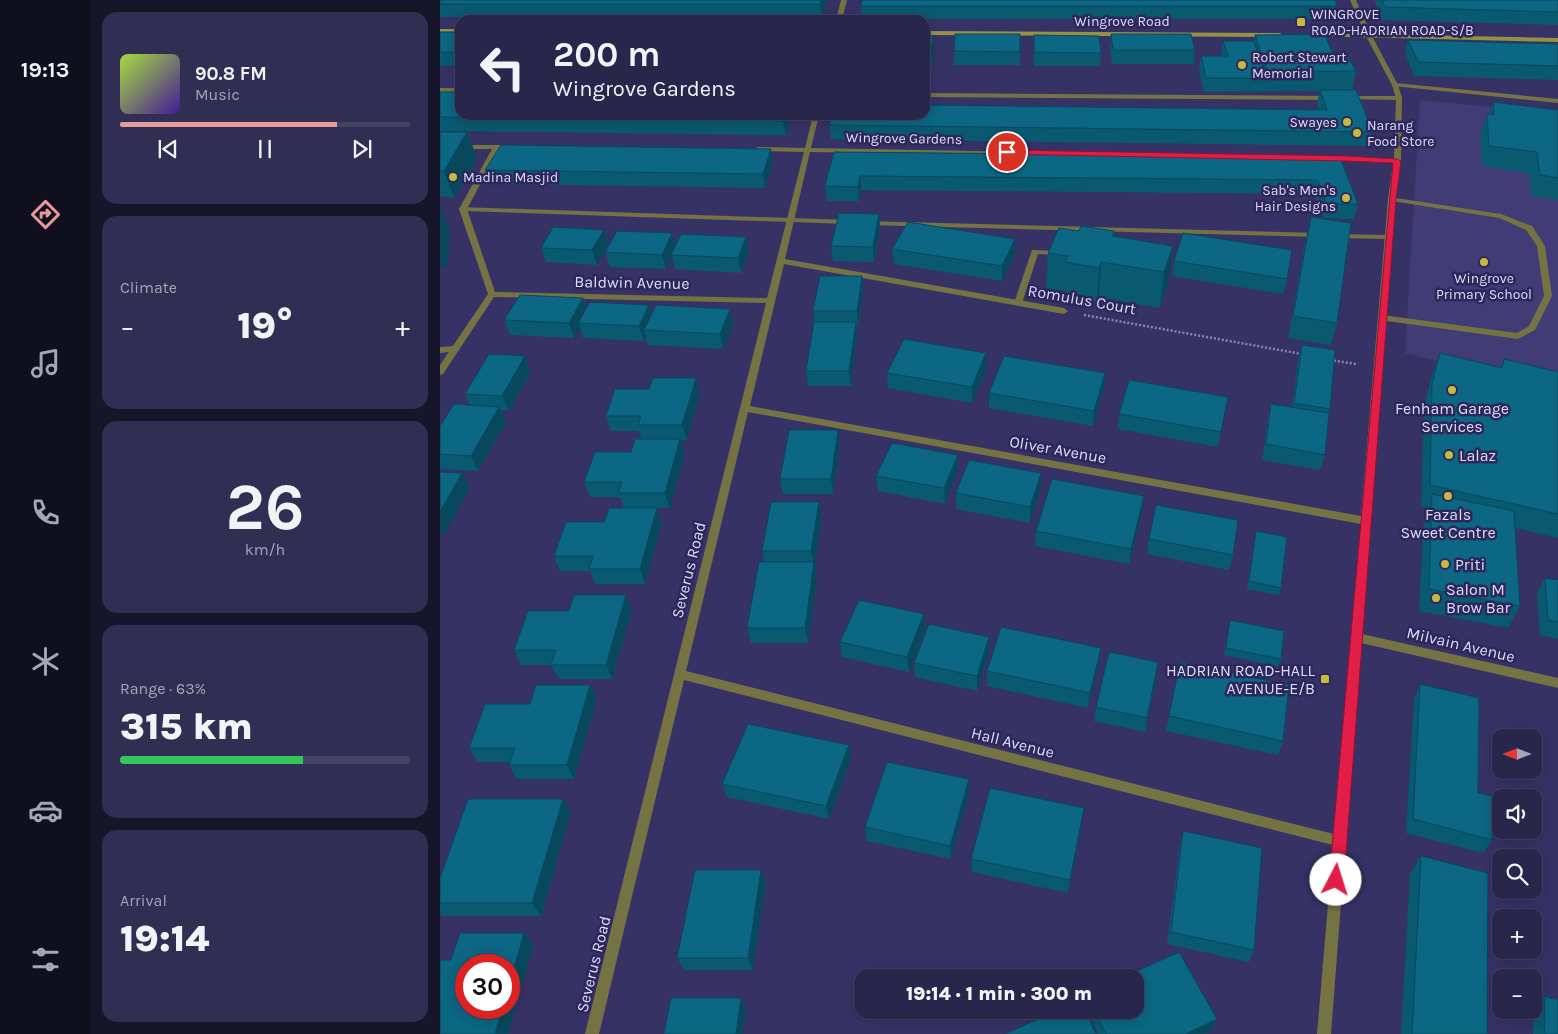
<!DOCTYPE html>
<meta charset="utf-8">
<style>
:root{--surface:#29264c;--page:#312e53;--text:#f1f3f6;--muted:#a5a5b5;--line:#454364;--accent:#e69b98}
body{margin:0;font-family:Karla,sans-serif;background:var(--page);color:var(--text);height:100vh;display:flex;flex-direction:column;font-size:19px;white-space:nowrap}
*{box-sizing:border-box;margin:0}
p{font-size:16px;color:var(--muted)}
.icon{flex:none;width:28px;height:28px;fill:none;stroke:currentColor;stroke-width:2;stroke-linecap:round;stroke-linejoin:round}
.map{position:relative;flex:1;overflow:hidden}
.side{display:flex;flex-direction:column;gap:12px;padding:12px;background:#17152a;width:350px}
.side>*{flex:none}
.hud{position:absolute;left:15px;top:15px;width:475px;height:105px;border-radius:15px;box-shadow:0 2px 12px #0003,0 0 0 1px var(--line);background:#29264c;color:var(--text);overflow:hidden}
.needle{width:32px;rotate:270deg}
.fabs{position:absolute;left:1052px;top:729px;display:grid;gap:10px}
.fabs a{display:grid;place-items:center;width:50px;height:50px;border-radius:10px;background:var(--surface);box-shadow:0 2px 12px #0003,0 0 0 1px var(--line);font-size:25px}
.speed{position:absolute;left:15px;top:954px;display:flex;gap:10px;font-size:25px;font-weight:700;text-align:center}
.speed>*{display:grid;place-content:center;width:65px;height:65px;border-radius:50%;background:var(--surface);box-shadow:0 2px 12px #0003,0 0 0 1px var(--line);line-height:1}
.speed .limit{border:8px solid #d22;background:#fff;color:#111}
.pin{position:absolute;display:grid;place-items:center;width:42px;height:42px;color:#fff;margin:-21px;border:2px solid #fff;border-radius:50%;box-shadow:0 1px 5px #0007}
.me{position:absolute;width:55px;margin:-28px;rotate:5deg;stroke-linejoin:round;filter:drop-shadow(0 0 4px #0008)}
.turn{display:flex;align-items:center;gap:18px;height:105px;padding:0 15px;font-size:22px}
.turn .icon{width:65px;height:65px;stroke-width:2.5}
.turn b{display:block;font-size:35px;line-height:42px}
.big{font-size:38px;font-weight:800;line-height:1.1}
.side .card{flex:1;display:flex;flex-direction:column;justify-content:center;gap:8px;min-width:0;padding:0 18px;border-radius:15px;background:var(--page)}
.side .dial{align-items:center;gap:0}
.dial b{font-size:65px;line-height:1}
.song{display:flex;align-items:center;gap:15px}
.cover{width:60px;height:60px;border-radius:8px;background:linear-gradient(135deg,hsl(80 70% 55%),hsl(260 70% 35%))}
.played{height:5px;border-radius:2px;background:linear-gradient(90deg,var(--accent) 75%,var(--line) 75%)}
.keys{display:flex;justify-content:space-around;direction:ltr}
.heat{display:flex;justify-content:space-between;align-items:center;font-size:28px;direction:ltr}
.charge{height:8px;border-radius:4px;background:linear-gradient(90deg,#34c759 63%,var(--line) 0)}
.trip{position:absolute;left:414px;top:969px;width:290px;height:50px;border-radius:15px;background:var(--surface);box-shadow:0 2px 12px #0003,0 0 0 1px var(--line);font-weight:800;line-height:50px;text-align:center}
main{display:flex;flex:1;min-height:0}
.menu{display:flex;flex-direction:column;width:90px;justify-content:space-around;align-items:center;background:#100f1e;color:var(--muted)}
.menu .icon{width:35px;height:35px}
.menu .active{color:var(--accent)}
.menu b{font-size:22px;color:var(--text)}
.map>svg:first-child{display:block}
</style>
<main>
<nav class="menu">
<b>19:13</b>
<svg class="icon active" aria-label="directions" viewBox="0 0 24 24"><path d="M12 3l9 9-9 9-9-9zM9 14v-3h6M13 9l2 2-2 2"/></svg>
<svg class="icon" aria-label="music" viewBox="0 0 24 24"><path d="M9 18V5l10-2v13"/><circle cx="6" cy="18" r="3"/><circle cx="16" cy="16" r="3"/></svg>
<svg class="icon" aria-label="phone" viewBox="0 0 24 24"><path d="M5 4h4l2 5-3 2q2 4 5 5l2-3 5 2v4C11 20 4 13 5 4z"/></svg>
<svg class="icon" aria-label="climate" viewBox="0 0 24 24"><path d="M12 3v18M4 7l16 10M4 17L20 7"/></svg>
<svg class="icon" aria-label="car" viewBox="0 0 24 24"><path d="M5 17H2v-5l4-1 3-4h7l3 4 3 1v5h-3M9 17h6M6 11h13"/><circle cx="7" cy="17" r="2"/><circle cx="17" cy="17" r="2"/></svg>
<svg class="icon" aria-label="filters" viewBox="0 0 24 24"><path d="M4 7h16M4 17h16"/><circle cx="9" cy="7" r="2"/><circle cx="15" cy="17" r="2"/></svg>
</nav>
<section class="side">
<div class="card">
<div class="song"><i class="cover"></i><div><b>90.8 FM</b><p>Music</p></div></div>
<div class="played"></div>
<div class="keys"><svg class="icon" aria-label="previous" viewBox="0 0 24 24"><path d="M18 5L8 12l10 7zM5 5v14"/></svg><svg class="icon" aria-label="pause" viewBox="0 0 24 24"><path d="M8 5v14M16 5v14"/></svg><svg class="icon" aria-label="next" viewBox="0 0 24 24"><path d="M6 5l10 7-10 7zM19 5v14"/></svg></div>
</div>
<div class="card"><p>Climate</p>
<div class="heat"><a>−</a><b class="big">19°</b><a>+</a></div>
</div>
<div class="card dial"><b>26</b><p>km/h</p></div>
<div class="card"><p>Range · 63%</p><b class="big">315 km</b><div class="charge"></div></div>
<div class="card"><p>Arrival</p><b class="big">19:14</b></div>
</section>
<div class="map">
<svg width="1118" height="1034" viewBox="0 0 1118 1034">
<rect width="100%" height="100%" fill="#373266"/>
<path fill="#413b76" d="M980 100 1118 114V392L965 353Z"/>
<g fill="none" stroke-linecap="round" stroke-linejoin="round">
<g stroke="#8886b0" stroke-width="2.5" stroke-dasharray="2 2" stroke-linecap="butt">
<path d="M644 315 862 354"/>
<path d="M890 360 916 364"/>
</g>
<g fill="#757244" fill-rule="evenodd">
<path d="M955 83 1118 99V103L953 86 952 85Z"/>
<rect x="0" y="88" width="20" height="4"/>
<path d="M485 93 891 96 894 98 891 100 485 97Z"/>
<path d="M908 96H959L962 98 959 100 906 99 905 98Z"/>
<path d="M949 197 1061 214 1092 226 1105 246 1112 296 1095 330 1078 339 939 320V316L942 315 1077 333 1089 326 1104 296 1097 246 1086 230 1059 218 952 201 948 199Z"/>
<path d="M20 207 409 220 413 222 409 224 23 211 19 209Z"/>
<path d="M423 221 879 233 883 235 879 237 426 225 422 223Z"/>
<path d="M893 234 949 235 953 237 949 239 896 238 892 236Z"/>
<path d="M592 250 620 251 624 253 620 255 598 254 582 303 581 305H575L574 303Z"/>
<path d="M15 346 19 349 18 351 0 353V347Z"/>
</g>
<g fill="#757244" fill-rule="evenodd">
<path d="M401 0H407L402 20H396Z"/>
<path d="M910 0H916L932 36 958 85 962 98 961 161 956 199 922 634 1118 678V688L921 643 891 1034H877L893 845 244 680 159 1034H145L326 303 54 297 3 374 0 375V365L48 294 19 209 52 149H0V145H74L77 147 74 149H59L27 209 55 292 327 298 364 152 318 151 315 149 318 147 365 148 373 115H379L371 148 751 155V157L749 158 370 152 345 259 624 308 628 311 624 314 344 264 310 406 921 516 948 199 953 163 888 160 884 158 888 156 954 159 956 98 952 85 926 36ZM308 412 921 524 894 834 246 671Z"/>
</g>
<g fill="#969145" fill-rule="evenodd">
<rect x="0" y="29" width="20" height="4"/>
<path d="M485 31 840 33 843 35 840 37 485 35Z"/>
<path d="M872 33 1118 38V42L870 36V34Z"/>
</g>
</g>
<g fill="#095971">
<path d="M0 0H387L382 17H0Z"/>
<path d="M935 0H1118V25L942 20 935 2Z"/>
<path d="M421 6H897L894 19H422Z"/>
<path d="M0 32H20V65L0 66Z"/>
<path d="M580 34V65H514V51Z"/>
<path d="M671 34 755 50 754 64H672L670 48Z"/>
<path d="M594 35 661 53 660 66H594Z"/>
<path d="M815 35 893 55 916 71 912 90 933 132 929 146 391 139 389 125 879 110 877 103 880 91 764 92 759 70 761 56H782L781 54 783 41H814Z"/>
<path d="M485 36H493L494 49 492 67H485Z"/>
<path d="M968 40 1118 44V80L974 76 965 53Z"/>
<path d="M0 92 352 115 346 135 0 131Z"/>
<path d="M1053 102 1118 110V200L1091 196 1089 173 1042 166 1040 135 1047 114 1049 115Z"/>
<path d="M0 132H27L37 158 14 198 0 196Z"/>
<path d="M394 152 900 157 918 204 914 219 883 218 875 194 421 190 419 201H387L385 186Z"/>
<path d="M333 163 325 188 50 184 45 170Z"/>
<path d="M439 214 440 228 434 262 393 261 391 246Z"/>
<path d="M871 217 897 323 891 345 848 338 866 238Z"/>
<path d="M639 231H674V237L733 246 728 282 720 308 659 297 657 303 623 297V291L606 288 608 253Z"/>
<path d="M232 233 235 246 309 252 301 273 235 269 232 257 226 269 170 267 165 252Z"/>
<path d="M168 244 157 265 106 262 101 248Z"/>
<path d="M452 249 575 254 562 281 454 264Z"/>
<path d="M734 261 847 279 843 294 732 276Z"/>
<path d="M422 276 423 290 418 326H416L417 337 411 386H368L366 371 375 322 373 311Z"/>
<path d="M146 308 212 313 290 309 294 324 283 349 208 345 206 337 204 341 143 338 140 328 134 338 70 335 64 320Z"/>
<path d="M862 345 890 409 889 414 885 455 880 470 822 460 828 419 831 404 852 407 858 360Z"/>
<path d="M1000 353 1060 368 1064 359 1118 372V538L1075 528 1080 606 1068 628 979 611 984 516 987 508 981 506 984 406 992 375Z"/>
<path d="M85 356 91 371 69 411 61 410 66 422 38 471 0 469V426L30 405 25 394Z"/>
<path d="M547 368 532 403 448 388 447 373Z"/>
<path d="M256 378 260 393 247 440H241L245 454 230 508H184L180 497H150L144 482 191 452 202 439 199 431H171L166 416 209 389Z"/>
<path d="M664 388 653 426 549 408V393Z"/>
<path d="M788 397 778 447 678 429 679 414Z"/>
<path d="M398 430 400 445 393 494H343L340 479Z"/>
<path d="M518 470 505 504 438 491 436 476Z"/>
<path d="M601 488 590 523 516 509V493Z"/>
<path d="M704 496 702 511 689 564 595 546 596 531Z"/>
<path d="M381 517 375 564 377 577 368 643H311L307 628 324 562 322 551Z"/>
<path d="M222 523 205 584H155L150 571H120L114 556Z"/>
<path d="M816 531 841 588 839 595 807 589 815 539Z"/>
<path d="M709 539 793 555 789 570 707 554Z"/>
<path d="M1105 578 1118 580V639L1100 635 1097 593Z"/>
<path d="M192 610 172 679H119L111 665H81L74 650 129 611Z"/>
<path d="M484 614 485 629 469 672 402 657 400 642Z"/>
<path d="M790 620 841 659 839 667 784 655Z"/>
<path d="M661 648 659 663 648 708 547 686V671Z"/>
<path d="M549 652 537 691 475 677 474 663Z"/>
<path d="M740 662 843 741 838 755 726 731Z"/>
<path d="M716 677 705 732 654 721 656 707Z"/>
<path d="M980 684 1038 793 1052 840 1043 853 966 833 974 699Z"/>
<path d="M150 685 157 699 134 779H77L69 765 70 762H38L29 748 90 704Z"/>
<path d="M409 745 411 759 389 819 287 797 282 784Z"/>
<path d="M529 792 511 859 427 841 425 827Z"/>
<path d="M131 812 101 916H2L0 913V878Z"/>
<path d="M642 821 628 893 532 872 531 859Z"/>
<path d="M743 831 814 950 809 962 727 944 740 845Z"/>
<path d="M981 856 1047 1034H961L970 874Z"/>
<path d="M326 883 313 970H244L237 958Z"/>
<path d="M1104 996 1118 1034H1093V1010H1094V1007Z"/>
<path d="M647 1010H695L777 1019 772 1030 765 1034H658Z"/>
</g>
<g fill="#08485c">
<path d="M381 0H387L382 17 380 4Z"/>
<path d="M493 36 494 49 492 67 491 53Z"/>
<path d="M345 115H352L346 135 343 121Z"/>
<path d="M27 132 37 158 14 198 4 171Z"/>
<path d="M331 149 333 163 325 188 323 174Z"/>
<path d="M420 176 421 190 419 201 418 187Z"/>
<path d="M0 206 10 231 7 266 0 267Z"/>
<path d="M439 214 440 228 434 262 433 247Z"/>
<path d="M164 230 168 244 157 265 152 250Z"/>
<path d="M232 233 236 248 231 255 232 257 226 269 222 255Z"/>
<path d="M306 237 309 252 301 273 298 258Z"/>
<path d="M575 239V254L562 281V266Z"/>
<path d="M733 246 728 282 720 308 724 272Z"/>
<path d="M661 262 659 297 657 303 659 268Z"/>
<path d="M422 276 423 290 418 326 417 311Z"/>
<path d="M143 298 148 313 138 323 140 328 134 338 129 323Z"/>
<path d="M209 305 214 320 204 330 206 337 204 341 199 326Z"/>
<path d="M290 309 294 324 283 349 280 334Z"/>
<path d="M416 322 417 337 411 386 409 371Z"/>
<path d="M546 353 547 368 532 403V387Z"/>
<path d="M85 356 91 371 69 411 62 396Z"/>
<path d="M665 373 664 388 653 426 654 411Z"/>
<path d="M256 378 260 393 247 440 242 425Z"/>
<path d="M59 407 66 422 38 471 31 456Z"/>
<path d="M398 430 400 445 393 494 391 479Z"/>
<path d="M240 439 245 454 230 508 225 493Z"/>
<path d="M518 455V470L505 504 504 488Z"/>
<path d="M22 473 30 488 3 537 0 531V512Z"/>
<path d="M601 473V488L590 523V507Z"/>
<path d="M704 496 702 511 689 564 691 549Z"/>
<path d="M379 502 381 517 375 564 377 577 368 643 365 628 374 565 371 551Z"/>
<path d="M217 508 222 523 205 584 200 569Z"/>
<path d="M186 595 192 610 172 679 166 665Z"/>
<path d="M484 614 485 629 469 672 467 657Z"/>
<path d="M549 637V652L537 691V676Z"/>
<path d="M661 648 659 663 648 708 650 693Z"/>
<path d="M150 685 157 699 134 779 127 765Z"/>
<path d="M409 745 411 759 389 819 386 806Z"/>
<path d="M529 779V792L511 859 510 846Z"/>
<path d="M123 799 131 812 101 916 92 903Z"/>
<path d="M644 808 642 821 628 893 630 880Z"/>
<path d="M321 870 326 883 313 970 308 958Z"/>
<path d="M84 933 94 945 68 1034H55L63 1008H69V986Z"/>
<path d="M301 998 306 1010 303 1034H296Z"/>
<path d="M777 1019 772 1030 765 1034H746Z"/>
</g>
<g fill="#0b6783" stroke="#08485c">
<path d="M0 0H381L380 4H0Z"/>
<path d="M422 0H895L897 6H421Z"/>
<path d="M942 0H1118V12L945 7Z"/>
<rect x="0" y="32" width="20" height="20"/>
<path d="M515 34H580V52L514 51Z"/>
<path d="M671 34H751L755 50H673Z"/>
<path d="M885 34 893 55H907L916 71 828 72 815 35Z"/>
<path d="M594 35 659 36 661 53 594 52Z"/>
<path d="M485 36H493L491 53H485Z"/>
<path d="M968 40 1118 44V66L978 62Z"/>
<path d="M783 41H814L827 78H766L761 56H788Z"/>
<path d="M880 90H916L933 132 389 125 392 115H485V105L887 110Z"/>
<path d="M0 92H20V115H345L343 121 0 117Z"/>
<path d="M1053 102 1118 110V178L1100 175 1097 152 1049 146 1047 114 1054 115Z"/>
<path d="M0 132H27L4 171H0Z"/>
<path d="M61 145 331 149 323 174 45 170Z"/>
<path d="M394 152 900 157 918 204H886L878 180 420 176 418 187 385 186Z"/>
<path d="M399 213 439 214 433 247 391 246Z"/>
<path d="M871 217 911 223 897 323 853 316Z"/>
<path d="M468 222 575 239 562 266 452 249Z"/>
<path d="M641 226 674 231 672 236 733 246 724 272 661 262 659 268 625 262 628 256 608 253 619 228 639 231Z"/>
<path d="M113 227 164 230 152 250 101 248Z"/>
<path d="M177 231 232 233 222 255 165 252Z"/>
<path d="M743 233 852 250 847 279 734 261Z"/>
<path d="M241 234 306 237 298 258 231 255Z"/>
<path d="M380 276H422L417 311H373Z"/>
<path d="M80 295 143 298 129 323 64 320Z"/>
<path d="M150 302 209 305 199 326 138 323Z"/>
<path d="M216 305 290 309 280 334 204 330Z"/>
<path d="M374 322H416L409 371H366Z"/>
<path d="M464 339 546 353 532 387 447 373Z"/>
<path d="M862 345 895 350 890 409 854 403Z"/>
<path d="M1000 353 1062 368 1064 359 1118 372V514L990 485 992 384Z"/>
<path d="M49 354 85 356 62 396 25 394Z"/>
<path d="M564 356 665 373 654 411 549 393Z"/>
<path d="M213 378H256L242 425H198L201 416H166L175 389H209Z"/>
<path d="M689 380 788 397 781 432 679 414Z"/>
<path d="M14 404 59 407 31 456 0 454V426Z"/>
<path d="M831 404 889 413 885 455 826 444Z"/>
<path d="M349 430H398L391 479H340Z"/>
<path d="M195 439H240L225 493H178L182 482H144L155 452H191Z"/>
<path d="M452 443 518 455 504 488 436 476Z"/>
<path d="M529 460 601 473 590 507 516 493Z"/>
<path d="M0 472 22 473 0 512Z"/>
<path d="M612 479 704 496 691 549 596 531Z"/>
<path d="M992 494 1074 511 1080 606 989 589Z"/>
<path d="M331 502H379L371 551H322Z"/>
<path d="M716 505 798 520 793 555 709 539Z"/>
<path d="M169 508H217L200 569H149L153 556H114L126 522H164Z"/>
<path d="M816 531 847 537 841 588 809 581Z"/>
<path d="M319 562H374L365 628H307Z"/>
<path d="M1105 578 1118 580V622L1108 620Z"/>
<path d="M134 595H186L166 665H111L116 650H74L88 611H129Z"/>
<path d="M419 600 484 614 467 657 400 642Z"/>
<path d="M790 620 844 631 841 659 786 648Z"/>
<path d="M489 624 549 637 537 676 474 663Z"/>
<path d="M561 627 661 648 650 693 547 671Z"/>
<path d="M669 652 718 662 707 718 656 707Z"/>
<path d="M740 662 849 685 843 741 729 716Z"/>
<path d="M980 684 1039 698 1038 793 1052 796V840L973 819Z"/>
<path d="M96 685H150L127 765H69L75 748H29L45 704H90Z"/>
<path d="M308 724 409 745 386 806 282 784Z"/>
<path d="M447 762 529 779 510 846 425 827Z"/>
<path d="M550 788 644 808 630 880 531 859Z"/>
<path d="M28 799H123L92 903H0V878Z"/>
<path d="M743 831 822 848 814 950 731 932Z"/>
<path d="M981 856 1048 873 1047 1034H972Z"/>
<path d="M255 870H321L308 958H237Z"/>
<path d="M20 933H84L69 986V965H26V1008H63L55 1034H0V960H11Z"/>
<path d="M739 952 777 1019 746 1034H666L654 1010H695V978H682Z"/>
<path d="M1104 996 1118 1000V1034H1105Z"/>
<path d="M231 998H301L296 1034H224Z"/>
<path d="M618 1010H645L656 1034H565Z"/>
</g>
<path fill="#e11d48" stroke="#92132f" d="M567 150 906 156 957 159 961 161 956 199 904 880 902 885 896 887 891 885 889 880 953 163 906 161 564 154V151Z"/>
<g fill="#c5bc3d" stroke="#2d275a" stroke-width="2">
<rect x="856" y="17" width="10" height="10" rx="2.5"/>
<circle cx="802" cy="65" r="5"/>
<circle cx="907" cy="122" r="5"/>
<circle cx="917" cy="133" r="5"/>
<circle cx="13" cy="177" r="5"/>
<circle cx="906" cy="198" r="5"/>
<circle cx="1044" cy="262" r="5"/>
<circle cx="1012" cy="390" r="5"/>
<circle cx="1009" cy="455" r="5"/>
<circle cx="1008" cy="496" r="5"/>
<circle cx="1005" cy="564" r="5"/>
<circle cx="996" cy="598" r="5"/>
<rect x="880" y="674" width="10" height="10" rx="2.5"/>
</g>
<g text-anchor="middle" stroke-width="5" stroke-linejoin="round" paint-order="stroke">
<g font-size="14" fill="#dedefe" stroke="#2d275a" text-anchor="start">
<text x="871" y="19">WINGROVE<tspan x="871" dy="16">ROAD-HADRIAN ROAD-S/B</tspan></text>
<text x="812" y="62">Robert Stewart<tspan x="812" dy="16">Memorial</tspan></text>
<text x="897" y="127" text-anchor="end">Swayes</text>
<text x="927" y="130">Narang<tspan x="927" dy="16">Food Store</tspan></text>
<text x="23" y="182">Madina Masjid</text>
<text x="896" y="195" text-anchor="end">Sab's Men's<tspan x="896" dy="16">Hair Designs</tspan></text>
<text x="1044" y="283" text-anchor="middle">Wingrove<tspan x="1044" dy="16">Primary School</tspan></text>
</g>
<g font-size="14" fill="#dedefe" stroke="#2d275a">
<text x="682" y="26">Wingrove Road</text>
<text transform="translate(464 138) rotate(1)" y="5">Wingrove Gardens</text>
</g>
<g font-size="16" fill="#dedefe" stroke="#2d275a">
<text transform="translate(192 282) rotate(1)" y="6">Baldwin Avenue</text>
<text transform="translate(642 299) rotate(10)" y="6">Romulus Court</text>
<text transform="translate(618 449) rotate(10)" y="6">Oliver Avenue</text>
<text transform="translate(248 570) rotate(-76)" y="6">Severus Road</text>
<text transform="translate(1021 644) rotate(13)" y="6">Milvain Avenue</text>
<text transform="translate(573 742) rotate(14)" y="6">Hall Avenue</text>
<text transform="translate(153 964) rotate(-76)" y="6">Severus Road</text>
</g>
<g font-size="16" fill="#dedefe" stroke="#2d275a" text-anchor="start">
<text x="1012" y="414" text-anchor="middle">Fenham Garage<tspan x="1012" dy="18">Services</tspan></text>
<text x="1019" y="461">Lalaz</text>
<text x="1008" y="520" text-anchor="middle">Fazals<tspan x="1008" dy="18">Sweet Centre</tspan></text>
<text x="1015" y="570">Priti</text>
<text x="1006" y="595">Salon M<tspan x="1006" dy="18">Brow Bar</tspan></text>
<text x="875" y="676" text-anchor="end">HADRIAN ROAD-HALL<tspan x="875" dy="18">AVENUE-E/B</tspan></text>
</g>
</g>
</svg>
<div class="fabs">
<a><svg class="needle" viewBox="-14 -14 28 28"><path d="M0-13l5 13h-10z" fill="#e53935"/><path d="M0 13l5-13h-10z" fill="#a5a5b5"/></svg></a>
<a><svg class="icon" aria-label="sound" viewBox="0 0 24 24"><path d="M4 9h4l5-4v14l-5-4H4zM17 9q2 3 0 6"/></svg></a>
<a><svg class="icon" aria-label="search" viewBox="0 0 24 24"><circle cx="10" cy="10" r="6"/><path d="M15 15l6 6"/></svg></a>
<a>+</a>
<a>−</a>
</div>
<div class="speed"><div class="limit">30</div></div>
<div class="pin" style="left:567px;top:152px;background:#d93025"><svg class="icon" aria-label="arrive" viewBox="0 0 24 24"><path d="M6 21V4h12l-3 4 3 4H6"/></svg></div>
<svg class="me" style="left:896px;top:880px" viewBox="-20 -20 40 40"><circle r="19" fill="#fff"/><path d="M0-13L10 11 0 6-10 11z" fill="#e11d48"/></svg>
<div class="trip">19:14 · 1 min · 300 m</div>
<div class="hud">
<div class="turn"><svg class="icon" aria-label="left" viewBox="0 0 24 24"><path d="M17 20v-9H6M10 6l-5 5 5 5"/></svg><div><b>200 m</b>Wingrove Gardens</div></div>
</div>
</div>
</main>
